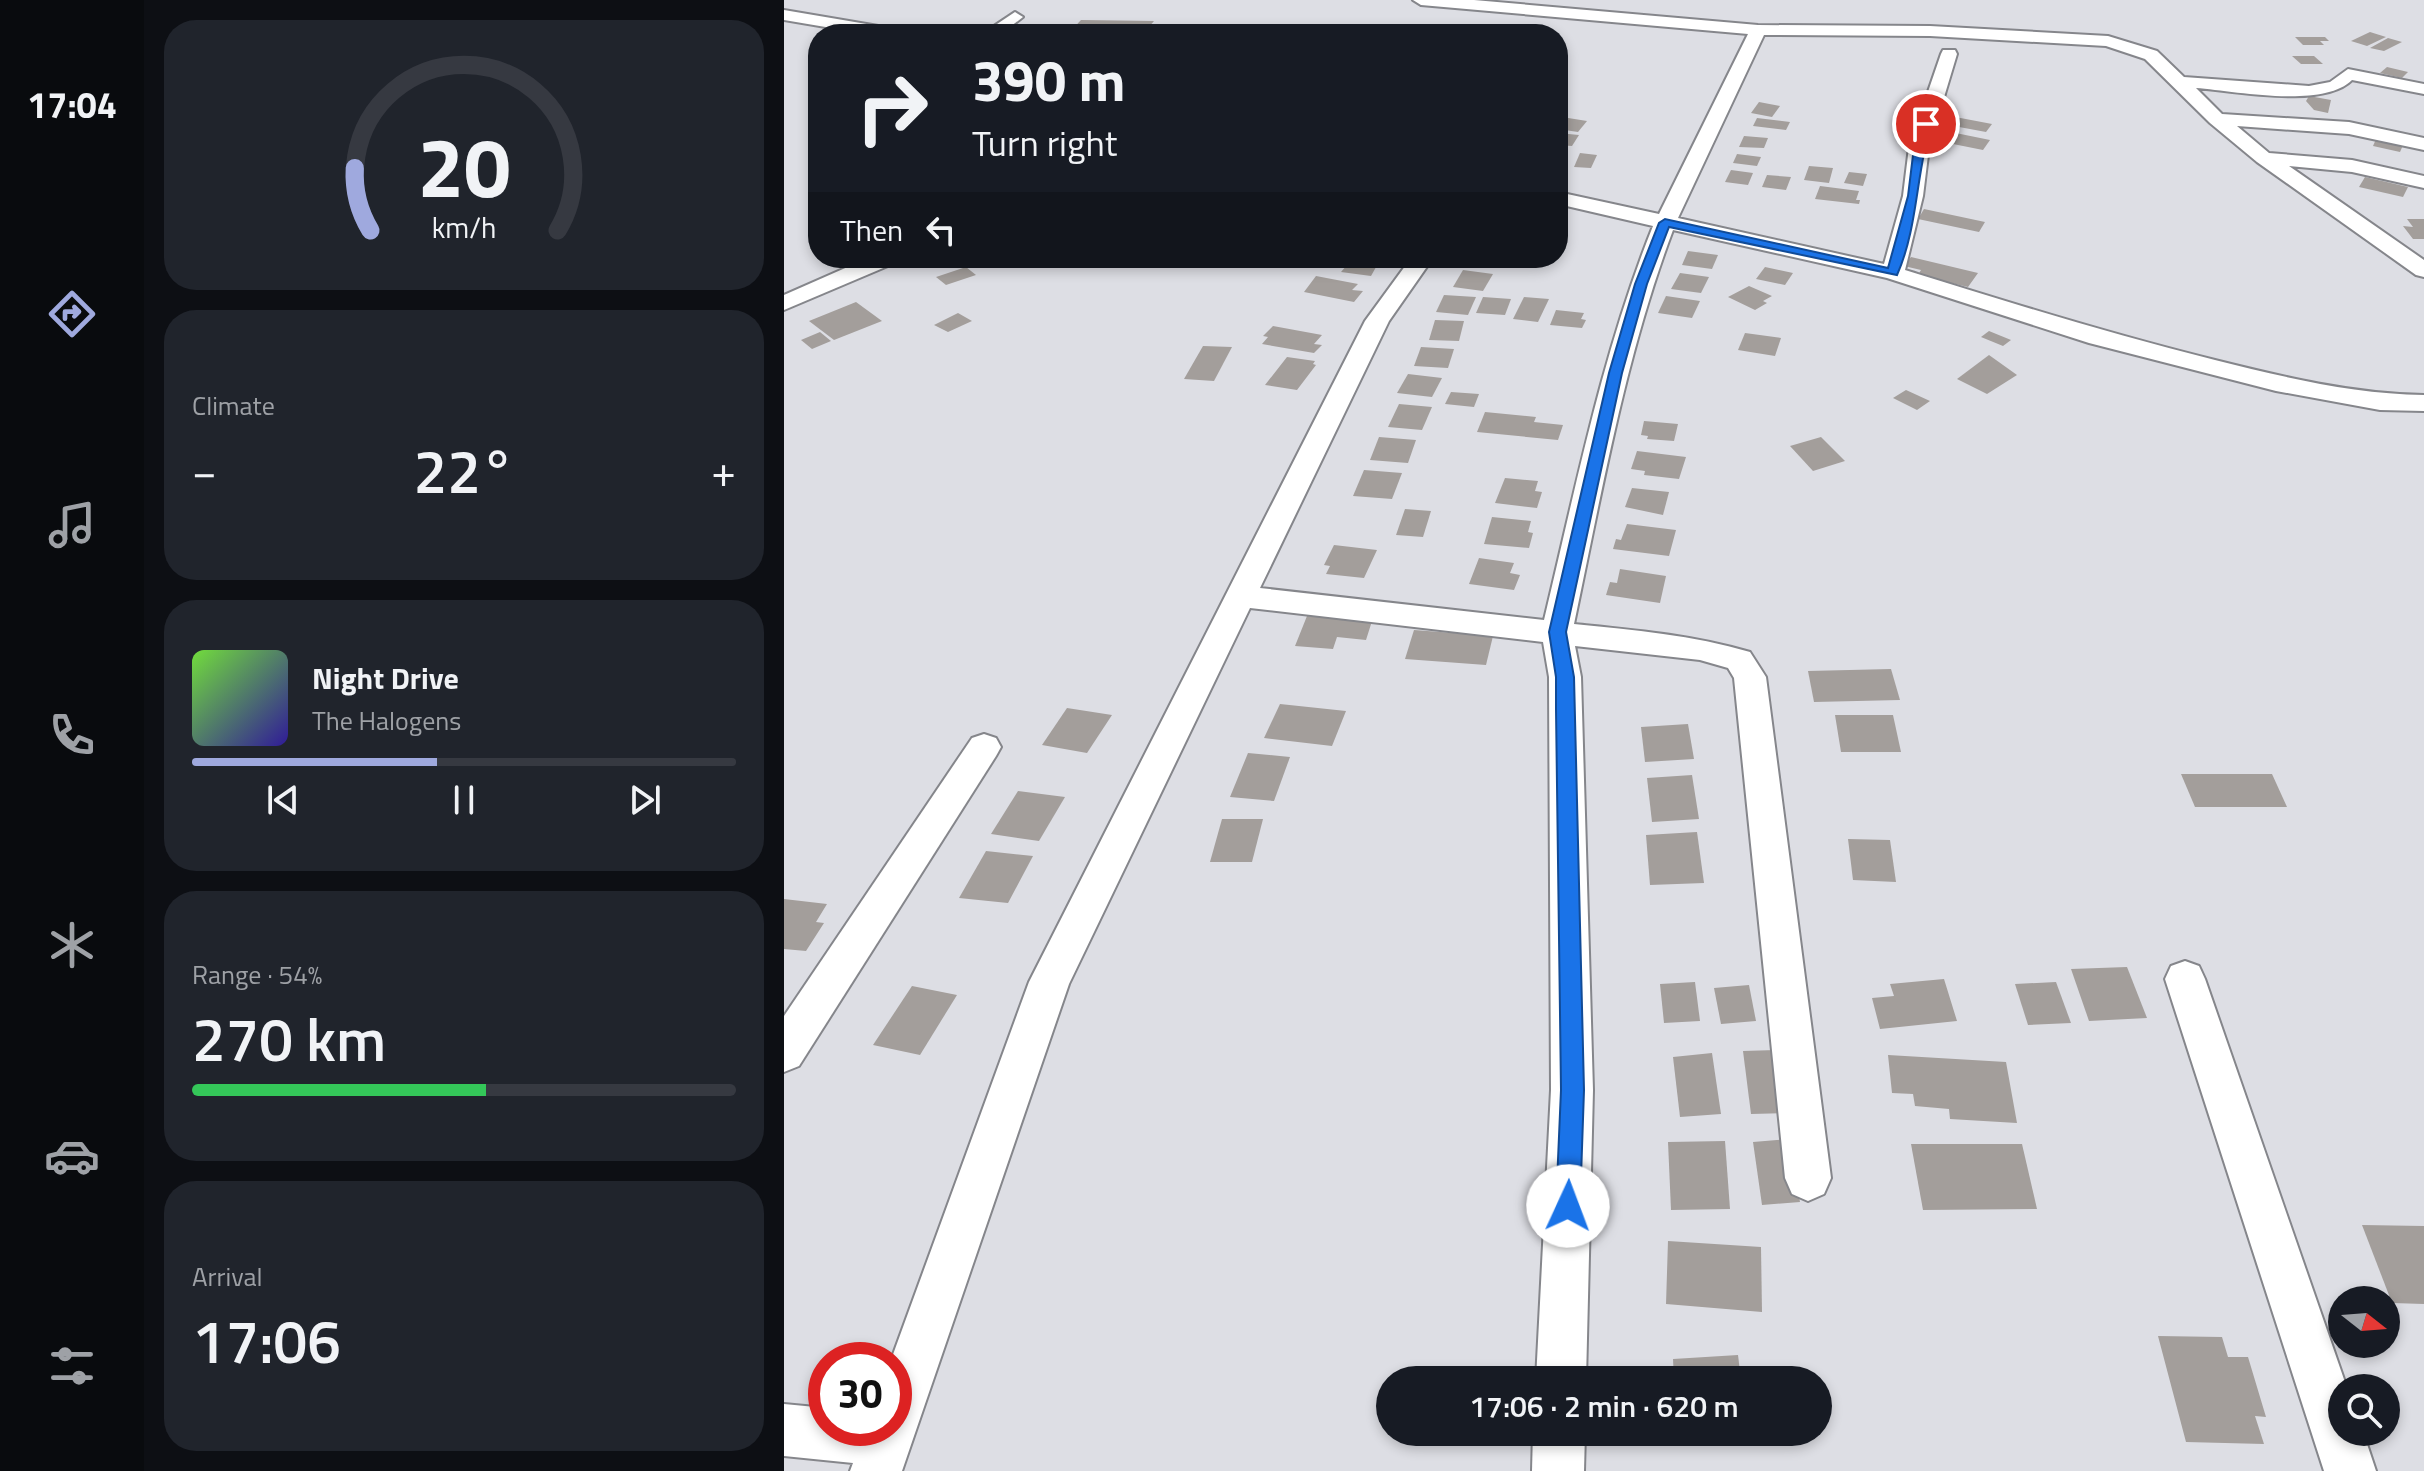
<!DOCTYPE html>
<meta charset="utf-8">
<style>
:root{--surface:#171b24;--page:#20242c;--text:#f1f3f6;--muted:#9ea1a6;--line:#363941;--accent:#9fa9de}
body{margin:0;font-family:"Titillium Web",sans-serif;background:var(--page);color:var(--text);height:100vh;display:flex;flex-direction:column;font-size:30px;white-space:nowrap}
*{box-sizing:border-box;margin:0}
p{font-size:26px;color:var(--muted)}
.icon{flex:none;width:44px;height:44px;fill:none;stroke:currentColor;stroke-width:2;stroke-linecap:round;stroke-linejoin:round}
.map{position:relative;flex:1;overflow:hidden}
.drawer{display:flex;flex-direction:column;gap:20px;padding:20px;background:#0d0f14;width:640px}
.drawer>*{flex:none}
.top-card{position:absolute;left:24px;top:24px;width:760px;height:244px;border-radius:32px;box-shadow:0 4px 12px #0003;background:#171b24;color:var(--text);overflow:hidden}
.needle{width:52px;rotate:107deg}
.tools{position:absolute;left:1544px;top:1286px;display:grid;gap:16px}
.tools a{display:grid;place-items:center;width:72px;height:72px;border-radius:50%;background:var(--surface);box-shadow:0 4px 12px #0003;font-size:40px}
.speed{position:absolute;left:24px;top:1342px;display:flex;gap:16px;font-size:40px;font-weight:700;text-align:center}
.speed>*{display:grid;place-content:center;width:104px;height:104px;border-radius:50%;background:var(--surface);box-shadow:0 4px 12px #0003;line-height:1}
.speed .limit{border:12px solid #d22;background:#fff;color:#111}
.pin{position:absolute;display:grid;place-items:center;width:68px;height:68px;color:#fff;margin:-34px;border:4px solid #fff;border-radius:50%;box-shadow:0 2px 8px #0007}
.me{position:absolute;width:88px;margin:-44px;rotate:2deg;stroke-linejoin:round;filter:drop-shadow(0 0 6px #0008)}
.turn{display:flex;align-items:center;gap:28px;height:168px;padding:0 32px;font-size:36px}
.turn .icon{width:104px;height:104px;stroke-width:2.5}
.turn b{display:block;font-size:56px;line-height:68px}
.then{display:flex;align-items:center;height:76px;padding:0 32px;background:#0003;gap:16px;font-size:30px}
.big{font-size:60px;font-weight:600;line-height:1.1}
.drawer .tile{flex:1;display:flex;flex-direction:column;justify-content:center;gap:12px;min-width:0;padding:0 28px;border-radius:32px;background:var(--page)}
.drawer .dial{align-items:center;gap:0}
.dial svg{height:208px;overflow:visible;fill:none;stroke:var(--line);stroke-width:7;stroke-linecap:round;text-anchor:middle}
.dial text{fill:var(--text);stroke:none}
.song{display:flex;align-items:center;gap:24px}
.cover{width:96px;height:96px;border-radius:12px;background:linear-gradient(135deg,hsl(100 70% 55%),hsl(250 70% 35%))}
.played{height:8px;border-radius:4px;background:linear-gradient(90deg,var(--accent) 45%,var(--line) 45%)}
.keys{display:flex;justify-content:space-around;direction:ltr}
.heat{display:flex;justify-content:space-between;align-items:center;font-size:44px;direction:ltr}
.charge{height:12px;border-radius:6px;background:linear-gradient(90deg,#34c759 54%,var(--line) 0)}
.trip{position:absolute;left:592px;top:1366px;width:456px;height:80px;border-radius:40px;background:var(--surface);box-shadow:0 4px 12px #0003;font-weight:600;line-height:80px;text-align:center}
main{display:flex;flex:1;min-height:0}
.tab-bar{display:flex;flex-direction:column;width:144px;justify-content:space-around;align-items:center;background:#090b0e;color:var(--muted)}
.tab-bar .icon{width:56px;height:56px}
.tab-bar .on{color:var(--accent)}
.tab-bar b{font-size:36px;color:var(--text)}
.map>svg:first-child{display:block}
</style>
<main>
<nav class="tab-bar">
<b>17:04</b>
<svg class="icon on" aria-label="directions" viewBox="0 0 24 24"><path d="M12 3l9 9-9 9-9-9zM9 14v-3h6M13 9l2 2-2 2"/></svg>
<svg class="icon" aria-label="music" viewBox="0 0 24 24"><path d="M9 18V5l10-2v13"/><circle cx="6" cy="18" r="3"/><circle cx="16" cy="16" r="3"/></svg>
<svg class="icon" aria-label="phone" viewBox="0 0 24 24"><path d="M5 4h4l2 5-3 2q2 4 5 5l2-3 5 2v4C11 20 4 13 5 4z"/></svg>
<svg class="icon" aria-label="climate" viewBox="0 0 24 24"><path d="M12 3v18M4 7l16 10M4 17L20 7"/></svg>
<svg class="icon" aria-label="car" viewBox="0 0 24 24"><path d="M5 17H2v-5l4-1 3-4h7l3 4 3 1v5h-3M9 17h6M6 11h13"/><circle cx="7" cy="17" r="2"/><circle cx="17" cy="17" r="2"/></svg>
<svg class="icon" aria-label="filters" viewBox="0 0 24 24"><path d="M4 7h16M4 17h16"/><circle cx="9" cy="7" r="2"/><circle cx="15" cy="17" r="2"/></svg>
</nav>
<section class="drawer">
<div class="tile dial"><svg viewBox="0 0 100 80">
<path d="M14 69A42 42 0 1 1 86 69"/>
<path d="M14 69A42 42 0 0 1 8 45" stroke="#9fa9de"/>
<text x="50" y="56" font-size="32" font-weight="700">20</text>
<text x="50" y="72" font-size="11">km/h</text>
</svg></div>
<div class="tile"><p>Climate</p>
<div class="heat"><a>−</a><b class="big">22°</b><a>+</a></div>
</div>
<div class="tile">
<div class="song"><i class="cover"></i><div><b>Night Drive</b><p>The Halogens</p></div></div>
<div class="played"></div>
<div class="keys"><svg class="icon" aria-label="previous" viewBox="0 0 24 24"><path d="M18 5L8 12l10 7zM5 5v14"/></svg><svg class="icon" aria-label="pause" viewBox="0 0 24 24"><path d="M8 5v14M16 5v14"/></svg><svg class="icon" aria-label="next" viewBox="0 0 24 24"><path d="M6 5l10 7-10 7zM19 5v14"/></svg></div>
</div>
<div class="tile"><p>Range · 54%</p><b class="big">270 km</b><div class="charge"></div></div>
<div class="tile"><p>Arrival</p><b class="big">17:06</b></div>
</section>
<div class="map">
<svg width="1640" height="1471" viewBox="0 0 1640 1471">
<rect width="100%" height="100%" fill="#dddee4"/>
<g fill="#a39e9b">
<path d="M297 20 370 21 359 34H284Z"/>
<path d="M1586 32 1602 37 1583 46 1567 41Z"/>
<path d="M1511 37H1541L1545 41H1536L1540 45H1519Z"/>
<path d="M1604 38 1618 42 1600 51 1586 48Z"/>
<path d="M1508 56H1530L1539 64H1517Z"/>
<path d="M1603 67 1624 72 1618 78 1596 73Z"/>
<path d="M1525 96 1547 100 1544 113 1530 110 1522 101Z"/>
<path d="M975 102 996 106 988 117 967 113Z"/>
<path d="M1151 116 1164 119 1166 116 1208 124 1202 132 1159 124 1148 120Z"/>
<path d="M778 117 803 121 794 132 774 129Z"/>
<path d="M973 118 1006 122 1002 130 969 126Z"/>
<path d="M1152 129 1206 140 1199 150 1144 139Z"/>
<path d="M774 133 795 135 788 146 774 145Z"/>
<path d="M960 136 984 138 980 148 955 147Z"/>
<path d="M1593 137 1620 143 1616 152 1589 146Z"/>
<path d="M796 153 813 155 807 168 790 167Z"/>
<path d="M953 154 977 157 973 166 949 163Z"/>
<path d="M1025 166 1049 168 1045 183 1020 180Z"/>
<path d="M947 170 969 173 964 185 941 182Z"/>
<path d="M1065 172 1083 174 1079 186 1060 183Z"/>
<path d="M983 175 1007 177 1002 190 978 187Z"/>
<path d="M1581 177 1624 187 1619 197 1575 187Z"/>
<path d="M1036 186 1075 191 1072 200H1076L1075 204 1031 199Z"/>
<path d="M1140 209 1201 222 1195 232 1134 219Z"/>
<path d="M1623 219H1640V239H1629L1619 226 1629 227Z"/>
<path d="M904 251 934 255 928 269 898 265Z"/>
<path d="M1127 257 1194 273 1184 287 1134 275 1137 270 1120 266Z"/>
<path d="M569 258H582L596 260 587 276 557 272Z"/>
<path d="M691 258H719L714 267 687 263Z"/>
<path d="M182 267 192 275 162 285 152 277Z"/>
<path d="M981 267 1009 273 1001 285 972 279Z"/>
<path d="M679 270 709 274 699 291 669 287Z"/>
<path d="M896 273 925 277 917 293 887 289Z"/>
<path d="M532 276 574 284 568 290 579 291 570 302 520 292Z"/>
<path d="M965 286 988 296 979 301 983 303 971 310 944 297Z"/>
<path d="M660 295 692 297 684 315 652 312Z"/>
<path d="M882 296 916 301 908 318 874 313Z"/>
<path d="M699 297 727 299 721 315 692 313Z"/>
<path d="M740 297 765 299 754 322 729 319Z"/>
<path d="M72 302 98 321 50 340 25 321Z"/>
<path d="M772 310 800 313 797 319 802 320 798 328 766 325Z"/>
<path d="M174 313 188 321 164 332 150 325Z"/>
<path d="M651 320 680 321 675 341 645 340Z"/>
<path d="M489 326 538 335 530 344 538 345 530 353 478 344 484 337 479 336Z"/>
<path d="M1205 331 1227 340 1219 346 1197 337Z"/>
<path d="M36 332 47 341 28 349 17 340Z"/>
<path d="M961 333 997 338 991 356 954 350Z"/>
<path d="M419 346 448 347 430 381 400 379Z"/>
<path d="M637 347 670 349 664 368 630 366Z"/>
<path d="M1205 355 1233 375 1203 394 1173 379Z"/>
<path d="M503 357 531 361 529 364 532 365 513 390 481 385Z"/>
<path d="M624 374 658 378 648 397 613 393Z"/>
<path d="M1122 390 1146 401 1133 410 1109 398Z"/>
<path d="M667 392 695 394 690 407 661 404Z"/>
<path d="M615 404 648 407 638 430 604 427Z"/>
<path d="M701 412 752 417 750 422 779 425 774 440 693 432Z"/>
<path d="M860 421 894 424 890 441 863 439 864 436 857 435Z"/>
<path d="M595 437 632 440 624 463 586 460Z"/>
<path d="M1037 437 1061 461 1029 471 1006 446Z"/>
<path d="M853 451 902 457 895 479 860 475 861 471 847 469Z"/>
<path d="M580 470 618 473 608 499 569 496Z"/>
<path d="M721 478 754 481 751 491 758 492 753 508 711 503Z"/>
<path d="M848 488 885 492 879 515 841 507Z"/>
<path d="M621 509 647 511 639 537 612 535Z"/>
<path d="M708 517 747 521 744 532 749 533 745 548 700 544Z"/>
<path d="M843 524 892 530 885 556 829 549 832 539 837 540Z"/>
<path d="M550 545 593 550 580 578 542 574 546 566 540 565Z"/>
<path d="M695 558 730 563 726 573 736 575 730 590 685 584Z"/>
<path d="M836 569 882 576 876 603 822 595 826 582 833 583Z"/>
<path d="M523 616 588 621 582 640 553 637 549 649 511 646Z"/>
<path d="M630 630 709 636 702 665 621 659Z"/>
<path d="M1107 669 1116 700 1030 702 1024 671Z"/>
<path d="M496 704 562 711 548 746 480 738Z"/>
<path d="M283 708 328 715 303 753 258 745Z"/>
<path d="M1051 715H1109L1117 752H1057Z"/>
<path d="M904 724 910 759 861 762 857 727Z"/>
<path d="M464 753 506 757 490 801 446 797Z"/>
<path d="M1397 774H1488L1503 807H1411Z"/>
<path d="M908 775 915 819 868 822 863 778Z"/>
<path d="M234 791 281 797 255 841 207 834Z"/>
<path d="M438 819H479L468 862H426Z"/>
<path d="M913 832 920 883 866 885 862 835Z"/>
<path d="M1064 839 1106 840 1112 882 1069 880Z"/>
<path d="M202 851 249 856 224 903 175 898Z"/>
<path d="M0 899 43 904 32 922 40 923 22 951 0 949Z"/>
<path d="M1343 967 1363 1018 1305 1021 1287 969Z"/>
<path d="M1160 979 1173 1021 1096 1029 1088 998 1110 996 1106 984Z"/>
<path d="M911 982 916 1021 880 1023 876 984Z"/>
<path d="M1272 982 1287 1023 1244 1025 1231 984Z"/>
<path d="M965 985 972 1021 937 1024 930 988Z"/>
<path d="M128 986 173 995 136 1055 89 1045Z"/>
<path d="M992 1050 1001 1113 967 1114 959 1051Z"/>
<path d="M928 1053 937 1114 896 1117 889 1057Z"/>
<path d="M1104 1055 1222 1062 1233 1123 1166 1119 1165 1109 1131 1106 1129 1094 1108 1093Z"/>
<path d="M1005 1139 1016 1202 978 1205 969 1142Z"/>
<path d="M941 1141 946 1209 887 1210 884 1142Z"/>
<path d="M1127 1144H1238L1253 1209 1139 1210Z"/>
<path d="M1578 1225 1640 1226V1304L1608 1303Z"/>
<path d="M884 1241 977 1247 978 1312 882 1304Z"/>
<path d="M1374 1336 1438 1337 1444 1357H1464L1482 1417 1471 1416 1480 1444 1402 1442Z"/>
<path d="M954 1355 957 1380H890L889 1359Z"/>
<path d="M895 1432H940V1434L895 1437Z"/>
</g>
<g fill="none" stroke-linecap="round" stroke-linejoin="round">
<g stroke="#85868b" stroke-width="4">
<g id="minor">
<path d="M629 0H690L974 25 1146 26 1324 36 1373 51 1400 77 1525 86 1546 82 1564 69 1640 84V94L1568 80C1539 109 1451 91 1412 88L1438 114 1565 122 1640 138V150L1565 134 1453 126 1485 153 1568 160 1640 176V188L1568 172 1505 166 1640 260V277L1632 275 1473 162 1426 123 1361 59 1322 46 1146 36 980 35 894 218 1100 264 1119 196 1125 147 1157 54 1159 50H1171L1173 54 1145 147 1139 196 1121 270C1224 302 1326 334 1431 360 1499 377 1569 394 1640 395V411L1596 410 1492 391 1305 343 1103 278 889 230C841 357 818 491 790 624 850 630 909 635 966 652L982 677 1047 1178 1040 1194 1024 1201 1008 1194 1001 1178 950 678 944 668 916 660 791 646 797 677 809 1090 802 1380H752L767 1090 765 677 759 642 466 608 285 984 118 1471H66L69 1463 0 1456V1404L42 1408V1428H110V1360H107L245 982 581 321 627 258H649L605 321 476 588 760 620C792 487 818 353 869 226L774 204V192L875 214 964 34 637 5Z"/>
<path d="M0 10 112 29 120 34H83L0 20Z"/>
<path d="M231 12 239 17 217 34H198Z"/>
<path d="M84 258H114L111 263 0 310V295Z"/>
<path d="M200 734 212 738 217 747 212 756 15 1066 0 1072V1016L188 738Z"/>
<path d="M1401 961 1415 966 1421 979 1563 1388H1558V1432H1579L1592 1471H1540L1381 979 1387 966Z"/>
<path d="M749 1432H801L800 1471H748Z"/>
</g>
</g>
<use href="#minor" fill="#fff" fill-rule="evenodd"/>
</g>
<path fill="#1a73e8" stroke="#114b97" stroke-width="2" d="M1142 121 1147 124C1132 173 1134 228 1113 275L885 227 863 284 838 373 782 632 790 677 800 1090 796 1206 792 1215 784 1218 775 1215 772 1206 777 1090 772 709V677L765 632 825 373 851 284 875 223 881 219 1104 268 1124 196 1130 147 1137 124Z"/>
</svg>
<div class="tools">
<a><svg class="needle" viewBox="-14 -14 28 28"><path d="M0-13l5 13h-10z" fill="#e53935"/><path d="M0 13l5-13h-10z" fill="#9ea1a6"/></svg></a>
<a><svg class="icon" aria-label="search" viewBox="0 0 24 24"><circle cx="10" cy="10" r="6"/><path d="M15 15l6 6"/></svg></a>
</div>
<div class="speed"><div class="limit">30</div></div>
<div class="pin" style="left:1142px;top:124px;background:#d93025"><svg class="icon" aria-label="arrive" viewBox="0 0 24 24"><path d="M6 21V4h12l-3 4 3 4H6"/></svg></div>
<svg class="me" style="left:784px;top:1206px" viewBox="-20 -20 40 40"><circle r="19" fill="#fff"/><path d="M0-13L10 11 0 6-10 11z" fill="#1a73e8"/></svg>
<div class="trip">17:06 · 2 min · 620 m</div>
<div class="top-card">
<div class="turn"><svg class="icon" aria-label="right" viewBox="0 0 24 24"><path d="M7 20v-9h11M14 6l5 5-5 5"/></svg><div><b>390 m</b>Turn right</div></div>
<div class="then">Then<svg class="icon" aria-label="left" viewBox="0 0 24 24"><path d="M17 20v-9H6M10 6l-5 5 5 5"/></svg></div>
</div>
</div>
</main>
